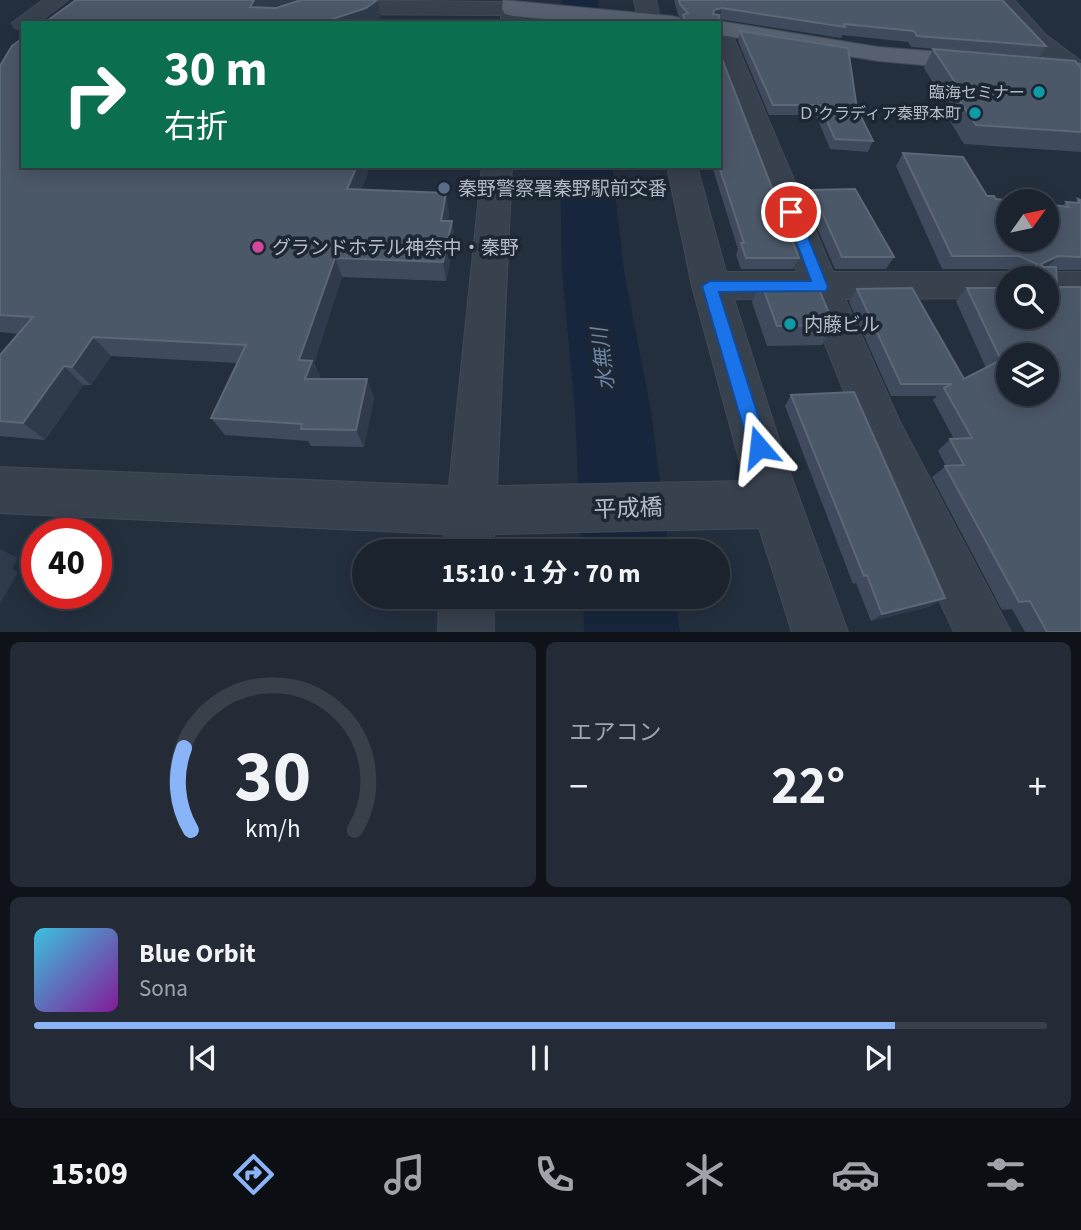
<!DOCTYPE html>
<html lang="ja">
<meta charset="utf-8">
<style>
:root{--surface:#1b232e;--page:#242b36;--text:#f1f3f6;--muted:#a0a4aa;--line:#39404a;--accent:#8ab4f8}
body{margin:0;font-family:"Source Sans 3","Noto Sans JP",sans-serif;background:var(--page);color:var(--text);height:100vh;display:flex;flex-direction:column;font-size:26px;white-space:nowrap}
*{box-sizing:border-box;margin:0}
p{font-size:23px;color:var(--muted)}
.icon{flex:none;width:38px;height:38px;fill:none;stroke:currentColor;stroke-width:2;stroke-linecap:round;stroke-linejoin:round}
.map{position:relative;height:632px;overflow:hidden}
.details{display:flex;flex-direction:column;gap:10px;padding:10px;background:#0f1319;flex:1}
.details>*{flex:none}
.hud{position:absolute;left:21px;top:21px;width:700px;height:147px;border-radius:0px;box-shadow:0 4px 18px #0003,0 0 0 2px var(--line);background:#0b6e4f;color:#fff;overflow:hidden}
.needle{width:46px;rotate:57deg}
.tools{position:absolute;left:996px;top:189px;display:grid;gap:14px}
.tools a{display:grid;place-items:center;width:63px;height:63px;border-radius:50%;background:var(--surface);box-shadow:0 4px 18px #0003,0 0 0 2px var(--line);font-size:35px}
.speed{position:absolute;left:21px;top:518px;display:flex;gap:14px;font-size:35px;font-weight:700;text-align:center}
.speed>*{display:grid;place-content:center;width:91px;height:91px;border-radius:50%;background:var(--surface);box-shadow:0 4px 18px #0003,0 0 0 2px var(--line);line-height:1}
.speed .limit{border:10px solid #d22;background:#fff;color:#111}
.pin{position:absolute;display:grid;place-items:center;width:60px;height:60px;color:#fff;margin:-30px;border:4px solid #fff;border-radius:50%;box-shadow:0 2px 7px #0007}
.me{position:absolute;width:77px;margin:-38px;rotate:343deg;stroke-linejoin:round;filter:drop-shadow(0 0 5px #0008)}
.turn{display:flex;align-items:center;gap:24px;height:147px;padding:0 28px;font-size:32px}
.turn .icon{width:91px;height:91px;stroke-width:2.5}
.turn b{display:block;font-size:49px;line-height:60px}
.big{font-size:52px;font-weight:700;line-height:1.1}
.details .tile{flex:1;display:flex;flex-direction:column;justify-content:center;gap:10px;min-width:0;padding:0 24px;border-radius:10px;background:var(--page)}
.details .dial{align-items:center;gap:0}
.dial svg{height:182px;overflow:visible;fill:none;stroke:var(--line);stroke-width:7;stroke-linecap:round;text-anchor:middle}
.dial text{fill:var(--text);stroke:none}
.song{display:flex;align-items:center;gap:21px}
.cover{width:84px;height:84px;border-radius:10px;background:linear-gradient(135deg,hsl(190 70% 55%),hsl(290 70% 35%))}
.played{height:7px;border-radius:4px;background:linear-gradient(90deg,var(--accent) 85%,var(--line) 85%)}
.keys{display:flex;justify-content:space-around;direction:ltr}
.heat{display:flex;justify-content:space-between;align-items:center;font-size:38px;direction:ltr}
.details .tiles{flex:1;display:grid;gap:10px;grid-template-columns:1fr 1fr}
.tile:last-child{grid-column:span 2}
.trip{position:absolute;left:352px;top:539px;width:378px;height:70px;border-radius:35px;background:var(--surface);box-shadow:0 4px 18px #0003,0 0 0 2px var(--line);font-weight:700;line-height:70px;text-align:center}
.dock{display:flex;height:112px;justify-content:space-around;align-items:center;background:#0b0e12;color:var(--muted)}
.dock .icon{width:49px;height:49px}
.dock .active{color:var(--accent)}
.dock b{font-size:32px;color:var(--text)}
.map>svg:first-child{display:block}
</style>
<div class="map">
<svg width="1081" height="632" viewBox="0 0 1081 632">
<rect width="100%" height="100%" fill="#242f3e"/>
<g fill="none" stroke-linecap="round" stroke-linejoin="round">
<g fill="#17263c" fill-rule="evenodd">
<path d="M562 0H598L600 23H560Z"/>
<path d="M560 166H612L624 271 651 411 669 551H581L575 411 562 271Z"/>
<path d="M583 597H675L680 632H584Z"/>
</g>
<g stroke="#414a57" stroke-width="2">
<g id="minor">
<path d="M43 0H68L38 23H23V30L15 28 12 23Z"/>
<path d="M308 0 513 2 521 4 524 9 523 23H501V15L308 14 281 23H258C270 6 289 4 308 0Z"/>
<path d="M634 0H656L661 23H639Z"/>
<path d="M991 0H1014L1046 35 1081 61V81C1053 74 1008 24 991 0Z"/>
<path d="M719 22 727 24 730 29 833 272H1008L1023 278H1008V298L845 299 899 420 1011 632H954L860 432 807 299H734L785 459 848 632H792L759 528 494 534V551H442L444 534 0 513V467L449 486 482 166H512L497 486 745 481 692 286 667 166H697L726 272H797L719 61V23H716Z"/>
<path d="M1046 272H1081V298H1046V278H1031Z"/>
<path d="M439 597H493L494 632H438Z"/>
</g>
</g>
<g stroke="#414a57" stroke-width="2">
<g id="major">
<path d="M503 0 672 16 680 18 683 23H593L513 16 505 14 502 9Z"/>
<path d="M719 21 878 47 1081 63V79L878 61 719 35V23H712Z"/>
</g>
</g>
<use href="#minor" fill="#38414e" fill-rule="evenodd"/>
<use href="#major" fill="#56606e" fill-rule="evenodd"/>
</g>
<g fill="#3f4b5c">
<path d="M674 0H1002L1046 46 1039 57 911 47 908 42 842 35 841 38 719 19V23H681L682 19 678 15Z"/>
<path d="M740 31 857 109 873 141 868 152 830 149 816 115H769L738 41Z"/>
<path d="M933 49 1081 68V152L964 144 943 110 946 104 924 68Z"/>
<path d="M0 66H1L23 166H366L368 173 361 190 449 213 448 221H452L455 240 446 281 342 277 314 363 321 379 374 397 364 447 311 446 308 441 225 435 211 418 237 363 111 356 91 385H83L45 440 0 436V355L19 334 0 332Z"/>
<path d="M903 153 987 196 996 199 1062 206 1066 202 1075 203 1078 199 1081 200V270H1056L1081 632H1025L1012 609 1002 610 932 477 946 466 938 451 950 439H954L933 400 937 396H891L849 302 857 289 964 379 986 368 956 301 967 288 1008 317 1046 278H1013L1017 273 1008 269H942L896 166Z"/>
<path d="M712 166H719L799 258 793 269H741L736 255 738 249Z"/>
<path d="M812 190 894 257 886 269H835L806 202Z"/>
<path d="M761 282 834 325 822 345 767 346 752 302Z"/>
<path d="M791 395 932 606 871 621 856 583 853 584 785 406Z"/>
</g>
<g fill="#2f3b4b">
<path d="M254 0H298L273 7 261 16 250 7Z"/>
<path d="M378 0 381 17 373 23H320Z"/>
<path d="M722 8 719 18 711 20 714 10Z"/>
<path d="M357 166H366L368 173 353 209 347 189Z"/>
<path d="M446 193 449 213 444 240 441 221Z"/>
<path d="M452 221 455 240 446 281 443 262Z"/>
<path d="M1058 256 1046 269 1029 277 1041 264Z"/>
<path d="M335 258 342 277 314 363 321 379H305L299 360Z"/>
<path d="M93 337 111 356 91 385 72 367Z"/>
<path d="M64 366 83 385 45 440 23 423Z"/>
<path d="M367 379 374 397 364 447 356 430Z"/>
<path d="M0 549 18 558 12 569 18 572 0 604Z"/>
<path d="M945 598 932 606 871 621 882 614Z"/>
</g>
<g fill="#4b5868" stroke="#5c6777" stroke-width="2" fill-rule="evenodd">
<path d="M76 0H254L250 7 276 8 301 0H377L366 8 320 23H44Z"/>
<path d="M679 0H1002L1046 46 917 36 914 31 844 24 845 27 722 8 714 10 713 14 719 15V23H685L683 15 688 13 680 4Z"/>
<path d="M740 31 848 48 857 109 873 141 835 139 820 105H773Z"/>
<path d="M23 38V166H357L347 189 446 193 441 221H452L443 262 335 258 299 360 312 361 305 379H367L356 430 301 429 302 424 211 418 246 345 93 337 72 367 64 366 23 423 0 421V355L33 317 0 315V66L12 46Z"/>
<path d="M933 49 1075 61 1081 68V132L976 125 953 91H961Z"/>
<path d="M719 51 799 258H746L741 243H744L719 166Z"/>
<path d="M903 153 963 157 987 196H994L996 199 1015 201H1008V240H1046V204L1069 207 1066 202 1080 203 1078 199 1081 200V257L1058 256 1041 264 1043 267H1056L1057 287H1081V632H1047L1030 601 1019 602 945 466 964 465 950 439 972 438 944 388 952 384H901L857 289 912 288 964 379 1001 360 967 288H1008V317H1046V278H1022V267H1035L1037 264 1019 256H952ZM1008 355H1046V394H1008Z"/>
<path d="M855 189 894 257H842L812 190Z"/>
<path d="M761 282H816L834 325 777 326Z"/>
<path d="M854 392 945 598 882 614 867 575 864 576 791 395Z"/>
</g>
<path fill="#1a73e8" stroke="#114b97" stroke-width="2" d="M791 208 798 212 828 287 826 291 719 292 768 447 765 453 759 456 752 453 749 447 702 286 710 281H811L785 212Z"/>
<g fill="#0f9aa8" stroke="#1d2633" stroke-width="2.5">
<circle cx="1039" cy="92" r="7"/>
<circle cx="975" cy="113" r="7"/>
<circle cx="790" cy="324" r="7"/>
</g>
<circle fill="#5c6f8a" stroke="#1d2633" stroke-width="2.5" cx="444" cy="188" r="7"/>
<circle fill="#d1479c" stroke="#1d2633" stroke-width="2.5" cx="258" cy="247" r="7"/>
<g text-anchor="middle" stroke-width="7" stroke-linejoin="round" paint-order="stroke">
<g font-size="16" fill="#b4bcc9" stroke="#1d2633" text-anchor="end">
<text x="1025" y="98">臨海セミナー</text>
<text x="961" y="119">Ｄ’クラディア秦野本町</text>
</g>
<g font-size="19" fill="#b4bcc9" stroke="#1d2633" text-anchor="start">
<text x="458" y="195">秦野警察署秦野駅前交番</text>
<text x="272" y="254">グランドホテル神奈中・秦野</text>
<text x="804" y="331">内藤ビル</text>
</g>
<g font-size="21" font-style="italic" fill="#6d86a8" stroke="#1d2633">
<text transform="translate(603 359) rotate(-97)" y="7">水無川</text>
</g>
<g font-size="23" fill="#b4bcc9" stroke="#1d2633">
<text transform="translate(628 508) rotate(-2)" y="8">平成橋</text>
</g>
</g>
</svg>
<div class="tools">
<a><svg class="needle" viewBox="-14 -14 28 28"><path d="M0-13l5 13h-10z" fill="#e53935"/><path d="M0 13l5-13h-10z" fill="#a0a4aa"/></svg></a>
<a><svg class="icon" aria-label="search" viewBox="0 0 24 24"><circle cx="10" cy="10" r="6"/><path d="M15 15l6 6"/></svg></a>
<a><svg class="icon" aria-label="layers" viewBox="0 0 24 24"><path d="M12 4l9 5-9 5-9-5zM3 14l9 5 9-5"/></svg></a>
</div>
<div class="speed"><div class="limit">40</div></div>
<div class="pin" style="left:791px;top:212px;background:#d93025"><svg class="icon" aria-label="arrive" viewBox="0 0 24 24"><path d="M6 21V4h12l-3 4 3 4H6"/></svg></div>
<svg class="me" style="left:759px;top:447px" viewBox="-20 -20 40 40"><path d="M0-17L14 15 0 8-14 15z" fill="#1a73e8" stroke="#fff" stroke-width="4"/></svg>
<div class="trip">15:10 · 1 分 · 70 m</div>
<div class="hud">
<div class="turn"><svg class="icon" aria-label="right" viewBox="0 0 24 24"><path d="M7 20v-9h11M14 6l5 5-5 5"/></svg><div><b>30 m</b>右折</div></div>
</div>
</div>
<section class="details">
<div class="tiles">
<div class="tile dial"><svg viewBox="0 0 100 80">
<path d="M14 69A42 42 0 1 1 86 69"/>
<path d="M14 69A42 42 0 0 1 11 33" stroke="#8ab4f8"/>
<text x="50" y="56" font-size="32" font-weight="700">30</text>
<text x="50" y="72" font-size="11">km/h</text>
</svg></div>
<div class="tile"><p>エアコン</p>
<div class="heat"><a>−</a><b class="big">22°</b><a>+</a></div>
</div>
<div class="tile">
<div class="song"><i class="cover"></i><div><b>Blue Orbit</b><p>Sona</p></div></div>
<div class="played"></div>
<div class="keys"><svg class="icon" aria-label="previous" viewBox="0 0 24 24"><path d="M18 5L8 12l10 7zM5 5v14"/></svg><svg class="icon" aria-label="pause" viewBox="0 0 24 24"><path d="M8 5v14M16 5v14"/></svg><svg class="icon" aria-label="next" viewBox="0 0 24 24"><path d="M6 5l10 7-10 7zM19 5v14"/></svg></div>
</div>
</div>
</section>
<nav class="dock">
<b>15:09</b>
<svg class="icon active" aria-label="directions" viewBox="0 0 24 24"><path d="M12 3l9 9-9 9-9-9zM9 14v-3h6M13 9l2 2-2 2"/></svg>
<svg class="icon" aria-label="music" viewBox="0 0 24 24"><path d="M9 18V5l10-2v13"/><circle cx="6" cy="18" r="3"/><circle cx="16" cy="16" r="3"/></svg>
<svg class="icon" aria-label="phone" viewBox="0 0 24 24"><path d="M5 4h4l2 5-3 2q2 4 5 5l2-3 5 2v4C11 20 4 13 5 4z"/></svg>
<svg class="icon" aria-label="climate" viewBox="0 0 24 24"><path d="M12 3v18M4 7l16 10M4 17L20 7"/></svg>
<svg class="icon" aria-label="car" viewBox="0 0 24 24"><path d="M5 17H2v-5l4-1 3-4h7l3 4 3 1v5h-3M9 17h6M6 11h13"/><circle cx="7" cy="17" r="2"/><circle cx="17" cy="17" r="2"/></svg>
<svg class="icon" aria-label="filters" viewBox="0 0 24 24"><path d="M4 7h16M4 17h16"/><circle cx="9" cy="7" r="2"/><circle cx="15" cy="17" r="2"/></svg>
</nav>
